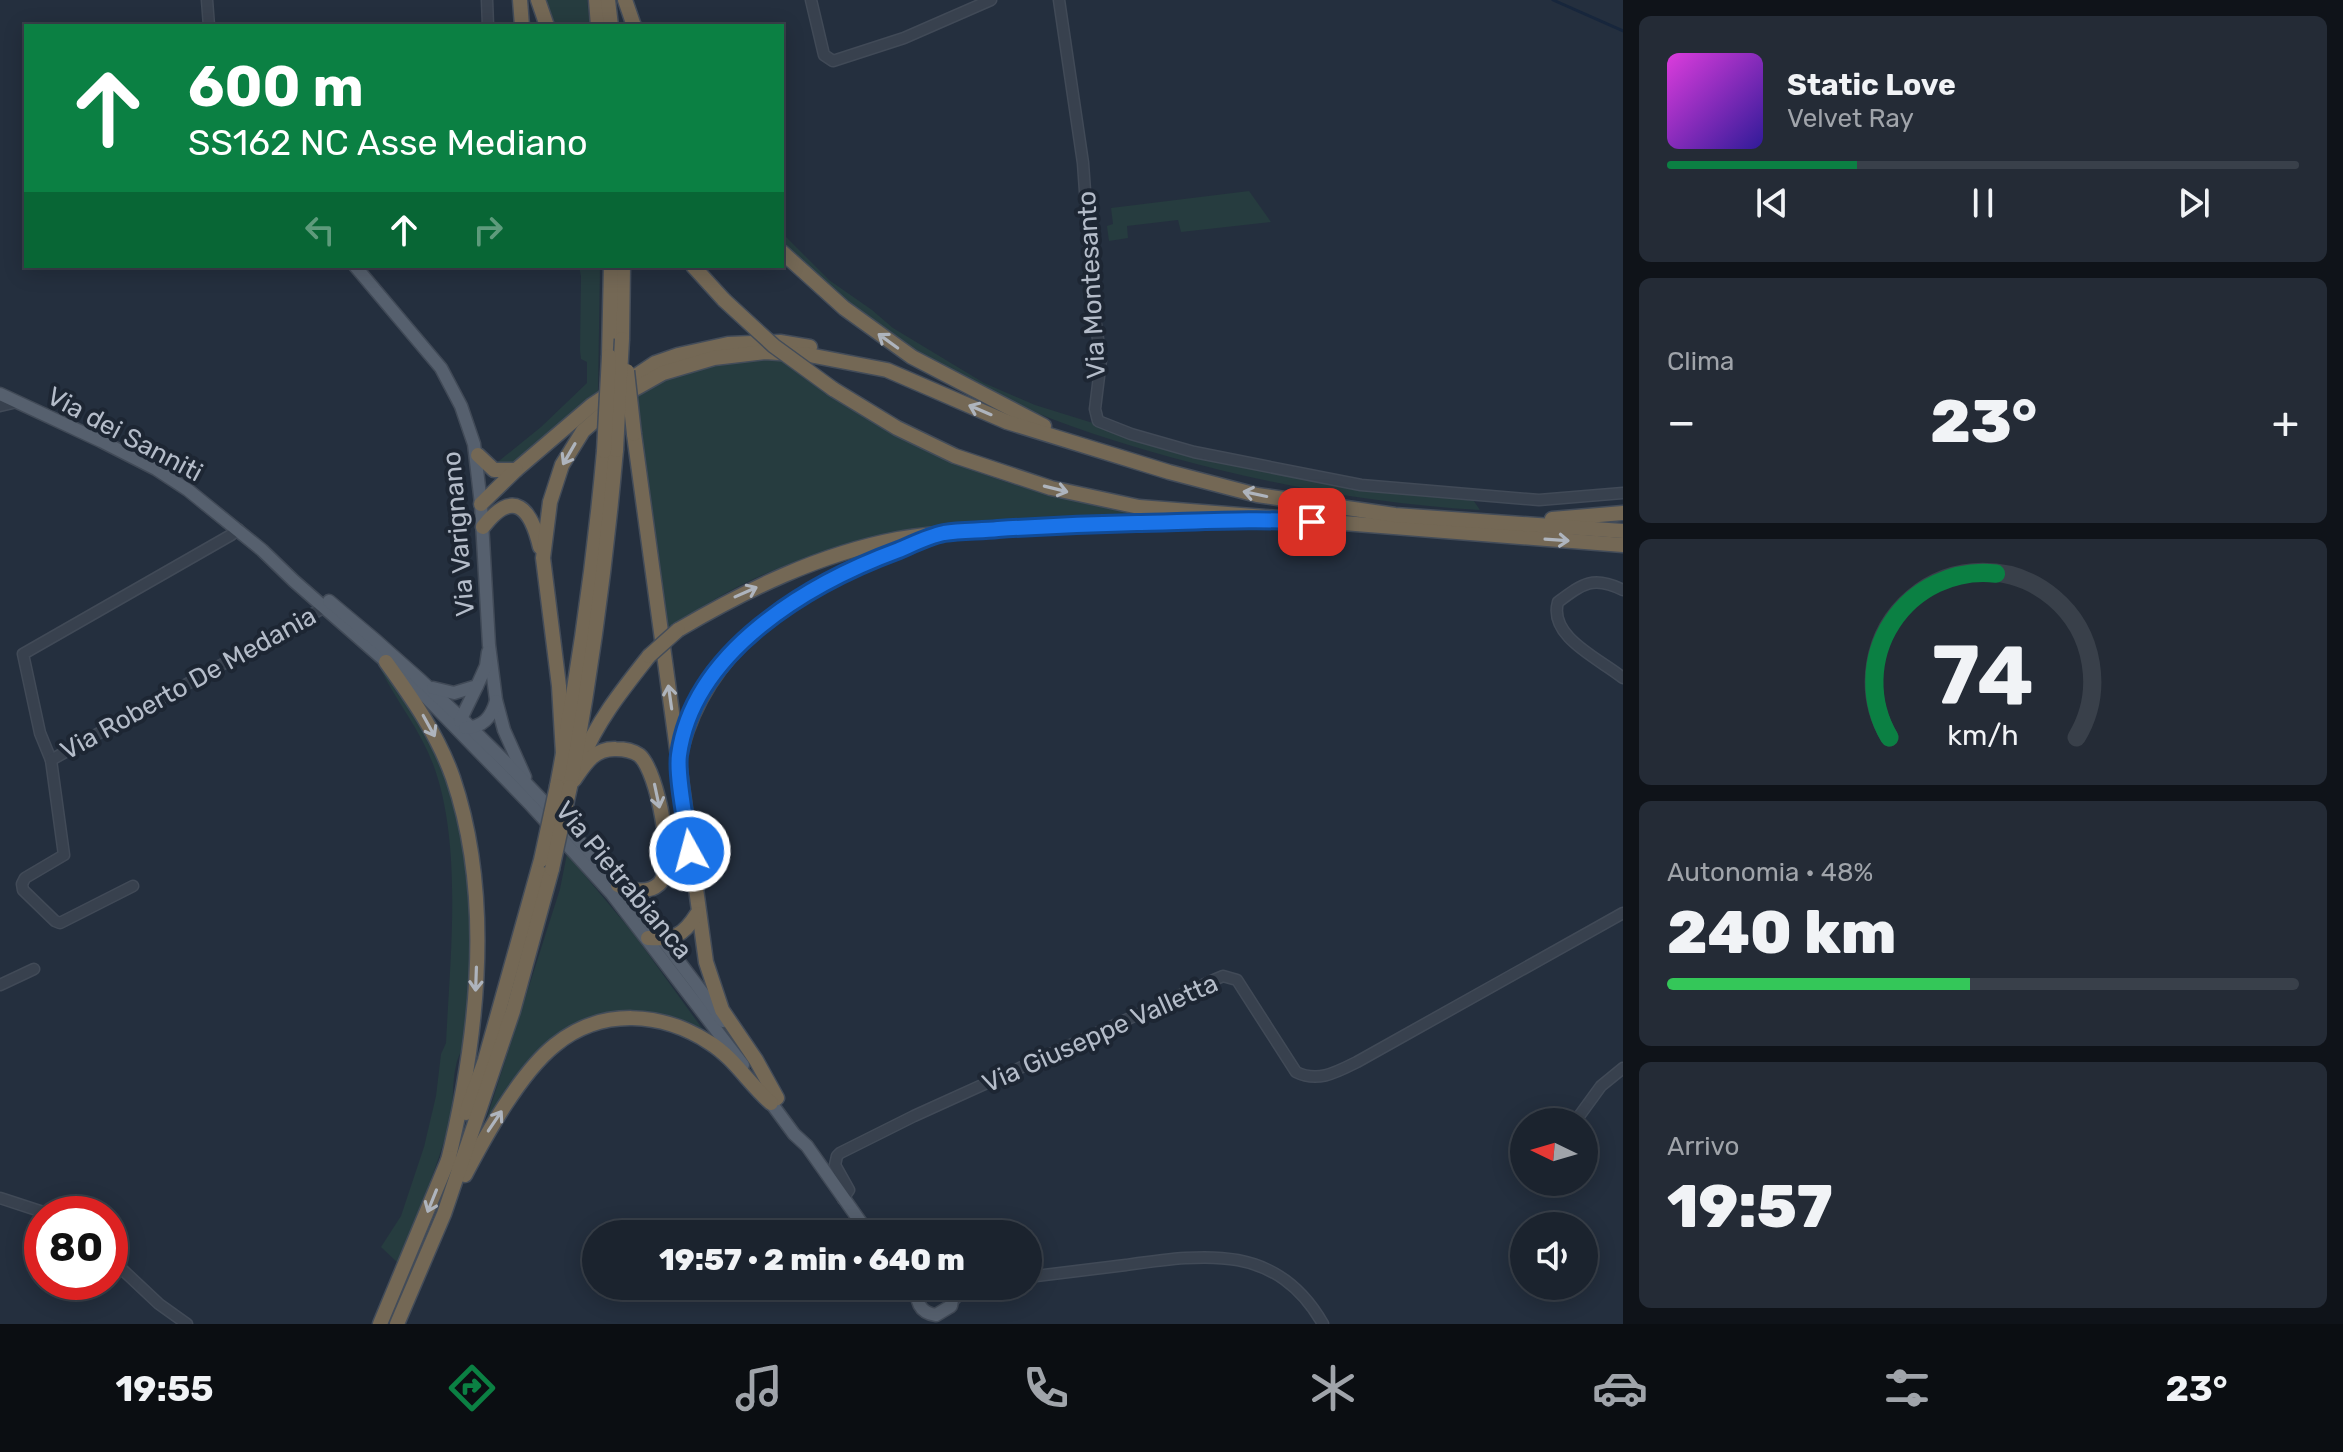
<!DOCTYPE html>
<html lang="it">
<meta charset="utf-8">
<style>
:root{--surface:#1b232e;--page:#242b36;--text:#f1f3f6;--muted:#a0a4aa;--line:#39404a;--accent:#0b8043}
body{margin:0;font-family:Rubik,sans-serif;background:var(--page);color:var(--text);height:100vh;display:flex;flex-direction:column;font-size:30px;white-space:nowrap}
*{box-sizing:border-box;margin:0}
p{font-size:26px;color:var(--muted)}
.icon{flex:none;width:44px;height:44px;fill:none;stroke:currentColor;stroke-width:2;stroke-linecap:round;stroke-linejoin:round}
.map{position:relative;flex:1;overflow:hidden}
.details{display:flex;flex-direction:column;gap:16px;padding:16px;background:#0f1319;width:720px}
.details>*{flex:none}
.guide{position:absolute;left:24px;top:24px;width:760px;height:244px;border-radius:0px;box-shadow:0 4px 20px #0003,0 0 0 2px var(--line);background:#0b8043;color:#fff;overflow:hidden}
.needle{width:52px;rotate:275deg}
.controls{position:absolute;left:1510px;top:1108px;display:grid;gap:16px}
.controls a{display:grid;place-items:center;width:88px;height:88px;border-radius:50%;background:var(--surface);box-shadow:0 4px 20px #0003,0 0 0 2px var(--line);font-size:40px}
.speed{position:absolute;left:24px;top:1196px;display:flex;gap:16px;font-size:40px;font-weight:700;text-align:center}
.speed>*{display:grid;place-content:center;width:104px;height:104px;border-radius:50%;background:var(--surface);box-shadow:0 4px 20px #0003,0 0 0 2px var(--line);line-height:1}
.speed .limit{border:12px solid #d22;background:#fff;color:#111}
.pin{position:absolute;display:grid;place-items:center;width:68px;height:68px;color:#fff;margin:-34px;border-radius:16px;box-shadow:0 4px 12px #0006}
.me{position:absolute;width:88px;margin:-44px;rotate:353deg;stroke-linejoin:round;filter:drop-shadow(0 0 6px #0008)}
.turn{display:flex;align-items:center;gap:28px;height:168px;padding:0 32px;font-size:36px}
.turn .icon{width:104px;height:104px;stroke-width:2.5}
.turn b{display:block;font-size:56px;line-height:68px}
.lanes{display:flex;align-items:center;height:76px;padding:0 32px;background:#0003;justify-content:center;gap:40px;direction:ltr}
.lanes .off{opacity:.35}
.big{font-size:60px;font-weight:800;line-height:1.1}
.details .card{flex:1;display:flex;flex-direction:column;justify-content:center;gap:12px;min-width:0;padding:0 28px;border-radius:12px;background:var(--page)}
.details .dial{align-items:center;gap:0}
.dial svg{height:208px;overflow:visible;fill:none;stroke:var(--line);stroke-width:7;stroke-linecap:round;text-anchor:middle}
.dial text{fill:var(--text);stroke:none}
.song{display:flex;align-items:center;gap:24px}
.cover{width:96px;height:96px;border-radius:12px;background:linear-gradient(135deg,hsl(300 70% 55%),hsl(250 70% 35%))}
.played{height:8px;border-radius:4px;background:linear-gradient(90deg,var(--accent) 30%,var(--line) 30%)}
.keys{display:flex;justify-content:space-around;direction:ltr}
.heat{display:flex;justify-content:space-between;align-items:center;font-size:44px;direction:ltr}
.charge{height:12px;border-radius:6px;background:linear-gradient(90deg,#34c759 48%,var(--line) 0)}
.trip{position:absolute;left:582px;top:1220px;width:460px;height:80px;border-radius:40px;background:var(--surface);box-shadow:0 4px 20px #0003,0 0 0 2px var(--line);font-weight:800;line-height:80px;text-align:center}
.dock{display:flex;height:128px;justify-content:space-around;align-items:center;background:#0b0e12;color:var(--muted)}
.dock .icon{width:56px;height:56px}
.dock .current{color:var(--accent)}
.dock b{font-size:36px;color:var(--text)}
main{display:flex;flex:1;min-height:0}
.map>svg:first-child{display:block}
</style>
<main>
<div class="map">
<svg width="1623" height="1324" viewBox="0 0 1623 1324">
<rect width="100%" height="100%" fill="#242f3e"/>
<g fill="#263c3f">
<path d="M544 0H587L590 26H553Z"/>
<path d="M1249 191 1271 222 1181 232 1178 220 1127 226 1128 238 1109 241 1107 226 1113 224 1111 208Z"/>
<path d="M782 233 829 280 872 310 893 328 984 383 1035 405 1199 456 1471 497 1480 510C1374 504 1273 485 1170 457 1082 433 992 401 914 351 866 321 822 284 782 245Z"/>
<path d="M579 266H600L598 391 515 464 494 465 541 427 587 383V362L581 359 580 350 581 276Z"/>
<path d="M778 357C840 405 928 456 1003 481 1045 495 1090 504 1133 514 967 520 804 527 666 632L636 391C685 367 724 361 778 357Z"/>
<path d="M380 668H384C399 691 417 715 430 740 468 815 483 961 464 1043 462 1051 457 1058 456 1066 452 1081 454 1099 451 1114 440 1165 416 1215 398 1263L381 1247 401 1216 424 1147 436 1096 441 1054 446 1043C450 958 463 844 433 764 420 729 396 701 380 668Z"/>
<path d="M567 854 633 933 704 1031 680 1019 640 1012H626L576 1025 484 1127 560 889Z"/>
</g>
<g fill="none" stroke-linecap="round" stroke-linejoin="round">
<path stroke="#17263c" stroke-width="3" d="M1553 0 1623 31"/>
<g stroke="#414a57" stroke-width="13">
<g id="minor">
<path d="M207 0 209 26"/>
<path d="M487 0 488 26"/>
<path d="M811 0 824 55 833 61 904 38 991 0"/>
<path d="M1059 0 1083 163 1093 304 1101 360 1095 409 1098 421 1131 434 1194 452 1361 485 1539 500 1623 493"/>
<path d="M0 406 17 402"/>
<path d="M1623 590C1593 575 1582 584 1558 602 1548 637 1600 659 1623 678"/>
<path d="M51 760 40 733 23 654 231 535 238 529"/>
<path d="M133 886 60 923 55 921 23 890 22 884 25 878 64 855 51 760 325 607"/>
<path d="M0 985 34 969"/>
<path d="M1577 1119 1601 1086 1623 1068"/>
<path d="M0 1198 49 1214"/>
<path d="M843 1199 849 1190 835 1165 837 1156 840 1153 914 1116 1216 979 1223 976 1237 980 1296 1072C1318 1083 1337 1072 1357 1062L1623 913"/>
<path d="M110 1258 159 1304 187 1324"/>
<path d="M1028 1277C1061 1273 1094 1269 1126 1265 1205 1254 1277 1243 1323 1324"/>
<path d="M953 1301 967 1286"/>
</g>
</g>
<g stroke="#414a57" stroke-width="15">
<g id="major">
<path d="M355 266 441 368 461 406 474 444 481 504 489 645 496 700 504 730 525 777"/>
<path d="M0 394 101 441 156 469 188 490 262 550 294 581 423 694 529 803 612 894 743 1065"/>
<path d="M329 601C478 723 611 864 723 1021"/>
<path d="M433 688 454 693 477 686 486 666 488 652"/>
<path d="M460 721 477 686"/>
<path d="M465 728C483 727 491 718 496 701"/>
<path d="M766 1096 794 1134 807 1146 869 1234"/>
<path d="M921 1286C913 1300 920 1313 936 1315L951 1306 953 1295 949 1286"/>
</g>
</g>
<g stroke="#434c59" stroke-width="17">
<g id="highway">
<path d="M520 0 522 26"/>
<path d="M538 0 547 26"/>
<path d="M596 0 598 26"/>
<path d="M608 0 611 26"/>
<path d="M625 0 634 26"/>
<path d="M782 252 844 308 912 357 1044 426"/>
<path d="M693 266 724 300"/>
<path d="M622 339 623 266"/>
<path d="M609 356 611 266"/>
<path d="M833 389 897 428 955 456 1051 488 1139 507 1623 545"/>
<path d="M634 434 706 962 722 1010 756 1060 777 1098"/>
<path d="M478 455 494 470H516L592 405 655 363 678 355 728 344 780 342 810 347"/>
<path d="M481 504 516 470"/>
<path d="M1552 519 1623 513"/>
<path d="M483 527C514 487 531 509 540 547"/>
<path d="M678 630C746 590 819 554 898 539 930 533 963 532 995 530 1066 524 1137 523 1209 522"/>
<path d="M386 662C412 698 438 735 453 778 494 899 477 1043 447 1165"/>
<path d="M681 749C711 635 813 581 916 543"/>
<path d="M563 754 559 686 543 558 550 502 562 465 583 431 624 395 663 373 714 358 765 352 809 355 887 370 1007 422 1169 472 1257 495 1395 515 1623 531"/>
<path d="M581 761C597 721 623 689 649 656"/>
<path d="M574 780C585 764 594 748 616 749 623 749 633 751 639 755 658 770 676 868 659 884 647 895 630 890 618 885"/>
<path d="M557 786C578 675 594 564 604 451"/>
<path d="M570 787C591 675 606 563 616 450"/>
<path d="M648 938C674 940 683 936 697 914"/>
<path d="M466 1113 485 1060 541 860"/>
<path d="M465 1175C486 1135 520 1073 555 1045 602 1007 662 1012 710 1043 734 1058 749 1084 771 1103"/>
<path d="M380 1324 449 1158"/>
<path d="M397 1324 444 1214 513 1011 552 869"/>
</g>
</g>
<use href="#minor" stroke="#38414e" stroke-width="10"/>
<use href="#major" stroke="#56606e" stroke-width="12"/>
<use href="#highway" stroke="#746855" stroke-width="14"/>
<g stroke="#434c59" stroke-width="17" stroke-linecap="butt">
<g id="highway-bridge">
<path d="M724 300 774 346 833 389"/>
<path d="M627 371 634 434"/>
<path d="M616 450 622 339"/>
<path d="M604 451 609 356"/>
<path d="M649 656 678 630"/>
<path d="M541 860 557 786"/>
<path d="M552 869 570 787"/>
</g>
</g>
<use href="#highway-bridge" stroke="#746855" stroke-width="14"/>
</g>
<defs><path id="oneway-shaft" d="M-6 0H5M1.5-3L5.5 0L1.5 3" fill="none" stroke-width="1.6" stroke-linecap="round" stroke-linejoin="round" transform="scale(2)"/></defs>
<g stroke="#aeb4bd">
<use href="#oneway-shaft" transform="translate(888 341) rotate(-144)"/>
<use href="#oneway-shaft" transform="translate(980 410) rotate(-157)"/>
<use href="#oneway-shaft" transform="translate(569 454) rotate(120)"/>
<use href="#oneway-shaft" transform="translate(1056 489) rotate(14)"/>
<use href="#oneway-shaft" transform="translate(1255 494) rotate(-168)"/>
<use href="#oneway-shaft" transform="translate(1557 540) rotate(4)"/>
<use href="#oneway-shaft" transform="translate(746 592) rotate(-24)"/>
<use href="#oneway-shaft" transform="translate(670 697) rotate(-98)"/>
<use href="#oneway-shaft" transform="translate(429 726) rotate(61)"/>
<use href="#oneway-shaft" transform="translate(657 796) rotate(78)"/>
<use href="#oneway-shaft" transform="translate(476 979) rotate(92)"/>
<use href="#oneway-shaft" transform="translate(495 1121) rotate(-56)"/>
<use href="#oneway-shaft" transform="translate(432 1201) rotate(112)"/>
</g>
<g fill="none" stroke-linecap="round" stroke-linejoin="round">
<g stroke="#114b97" stroke-width="20">
<path id="route" d="M690 851C687 827 676 776 679 755 693 651 809 583 899 550 913 544 929 536 944 533 962 530 981 531 998 529 1045 526 1091 524 1137 523 1196 522 1254 518 1312 522"/>
</g>
<use href="#route" stroke="#1a73e8" stroke-width="14"/>
</g>
<g text-anchor="middle" stroke-width="8" stroke-linejoin="round" paint-order="stroke">
<g font-size="26" fill="#b4bcc9" stroke="#1d2633">
<text transform="translate(1091 285) rotate(-93)" y="9">Via Montesanto</text>
<text transform="translate(125 434) rotate(28)" y="9">Via dei Sanniti</text>
<text transform="translate(458 534) rotate(-95)" y="9">Via Varignano</text>
<text transform="translate(188 683) rotate(-29)" y="9">Via Roberto De Medania</text>
<text transform="translate(624 880) rotate(50)" y="9">Via Pietrabianca</text>
<text transform="translate(1100 1033) rotate(-24)" y="9">Via Giuseppe Valletta</text>
</g>
</g>
</svg>
<div class="controls">
<a><svg class="needle" viewBox="-14 -14 28 28"><path d="M0-13l5 13h-10z" fill="#e53935"/><path d="M0 13l5-13h-10z" fill="#a0a4aa"/></svg></a>
<a><svg class="icon" aria-label="sound" viewBox="0 0 24 24"><path d="M4 9h4l5-4v14l-5-4H4zM17 9q2 3 0 6"/></svg></a>
</div>
<div class="speed"><div class="limit">80</div></div>
<div class="pin" style="left:1312px;top:522px;background:#d93025"><svg class="icon" aria-label="arrive" viewBox="0 0 24 24"><path d="M6 21V4h12l-3 4 3 4H6"/></svg></div>
<svg class="me" style="left:690px;top:851px" viewBox="-20 -20 40 40"><circle r="17" fill="#1a73e8" stroke="#fff" stroke-width="3"/><path d="M0-11L8 9 0 5-8 9z" fill="#fff"/></svg>
<div class="trip">19:57 · 2 min · 640 m</div>
<div class="guide">
<div class="turn"><svg class="icon" aria-label="ahead" viewBox="0 0 24 24"><path d="M12 20V5M6 11l6-6 6 6"/></svg><div><b>600 m</b>SS162 NC Asse Mediano</div></div>
<div class="lanes"><svg class="icon off" aria-label="left" viewBox="0 0 24 24"><path d="M17 20v-9H6M10 6l-5 5 5 5"/></svg><svg class="icon" aria-label="ahead" viewBox="0 0 24 24"><path d="M12 20V5M6 11l6-6 6 6"/></svg><svg class="icon off" aria-label="right" viewBox="0 0 24 24"><path d="M7 20v-9h11M14 6l5 5-5 5"/></svg></div>
</div>
</div>
<section class="details">
<div class="card">
<div class="song"><i class="cover"></i><div><b>Static Love</b><p>Velvet Ray</p></div></div>
<div class="played"></div>
<div class="keys"><svg class="icon" aria-label="previous" viewBox="0 0 24 24"><path d="M18 5L8 12l10 7zM5 5v14"/></svg><svg class="icon" aria-label="pause" viewBox="0 0 24 24"><path d="M8 5v14M16 5v14"/></svg><svg class="icon" aria-label="next" viewBox="0 0 24 24"><path d="M6 5l10 7-10 7zM19 5v14"/></svg></div>
</div>
<div class="card"><p>Clima</p>
<div class="heat"><a>−</a><b class="big">23°</b><a>+</a></div>
</div>
<div class="card dial"><svg viewBox="0 0 100 80">
<path d="M14 69A42 42 0 1 1 86 69"/>
<path d="M14 69A42 42 0 0 1 55 6" stroke="#0b8043"/>
<text x="50" y="56" font-size="32" font-weight="700">74</text>
<text x="50" y="72" font-size="11">km/h</text>
</svg></div>
<div class="card"><p>Autonomia · 48%</p><b class="big">240 km</b><div class="charge"></div></div>
<div class="card"><p>Arrivo</p><b class="big">19:57</b></div>
</section>
</main>
<nav class="dock">
<b>19:55</b>
<svg class="icon current" aria-label="directions" viewBox="0 0 24 24"><path d="M12 3l9 9-9 9-9-9zM9 14v-3h6M13 9l2 2-2 2"/></svg>
<svg class="icon" aria-label="music" viewBox="0 0 24 24"><path d="M9 18V5l10-2v13"/><circle cx="6" cy="18" r="3"/><circle cx="16" cy="16" r="3"/></svg>
<svg class="icon" aria-label="phone" viewBox="0 0 24 24"><path d="M5 4h4l2 5-3 2q2 4 5 5l2-3 5 2v4C11 20 4 13 5 4z"/></svg>
<svg class="icon" aria-label="climate" viewBox="0 0 24 24"><path d="M12 3v18M4 7l16 10M4 17L20 7"/></svg>
<svg class="icon" aria-label="car" viewBox="0 0 24 24"><path d="M5 17H2v-5l4-1 3-4h7l3 4 3 1v5h-3M9 17h6M6 11h13"/><circle cx="7" cy="17" r="2"/><circle cx="17" cy="17" r="2"/></svg>
<svg class="icon" aria-label="filters" viewBox="0 0 24 24"><path d="M4 7h16M4 17h16"/><circle cx="9" cy="7" r="2"/><circle cx="15" cy="17" r="2"/></svg>
<b>23°</b>
</nav>
